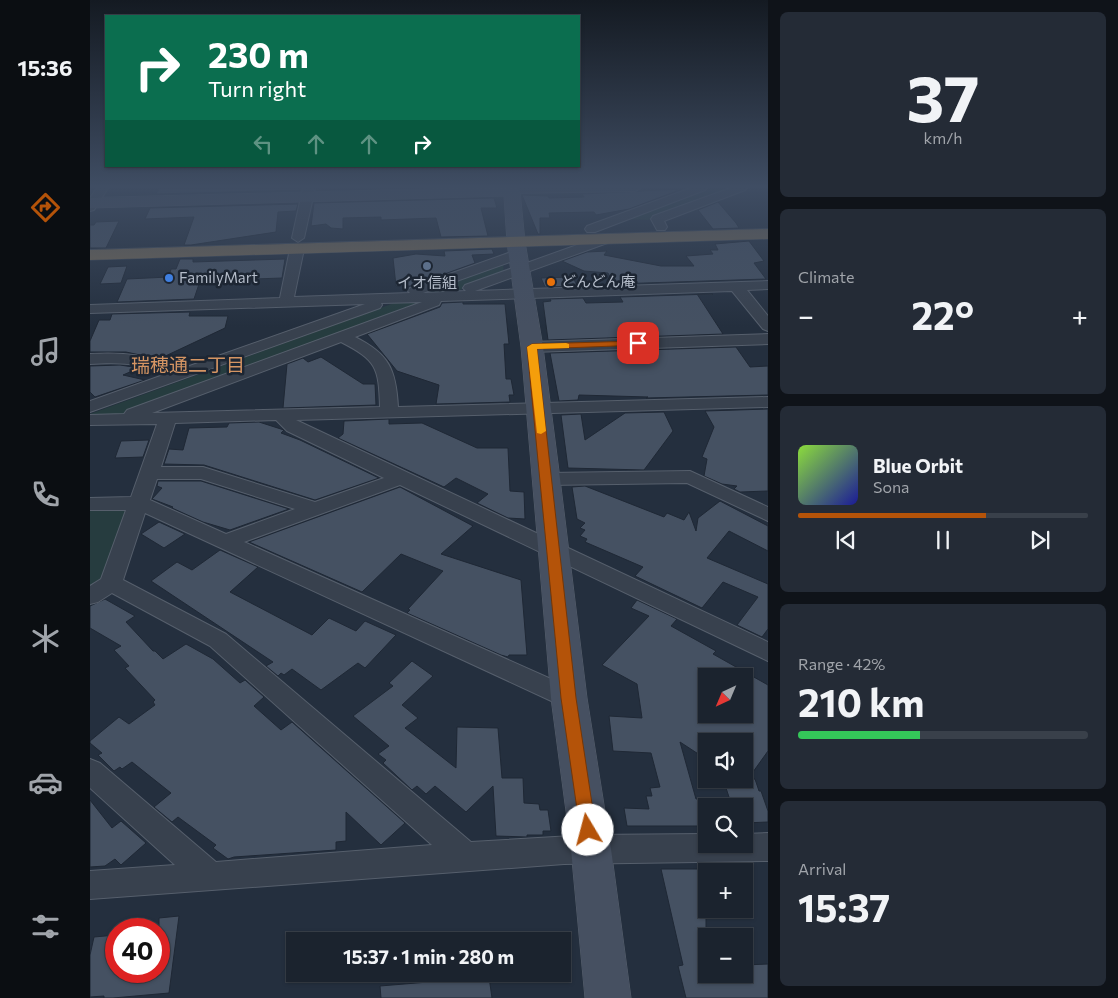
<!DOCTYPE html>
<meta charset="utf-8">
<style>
:root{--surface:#1b232e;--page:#242b36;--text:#f1f3f6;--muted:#a0a4aa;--line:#39404a;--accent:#b45309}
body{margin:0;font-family:Commissioner,"Noto Sans JP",sans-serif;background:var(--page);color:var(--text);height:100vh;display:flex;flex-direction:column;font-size:19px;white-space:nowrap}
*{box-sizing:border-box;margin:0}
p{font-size:16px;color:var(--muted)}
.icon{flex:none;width:28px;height:28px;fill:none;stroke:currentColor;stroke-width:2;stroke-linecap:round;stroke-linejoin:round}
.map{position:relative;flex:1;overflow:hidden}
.drawer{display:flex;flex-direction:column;gap:12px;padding:12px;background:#0f1319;width:350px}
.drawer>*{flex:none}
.guide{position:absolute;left:15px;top:15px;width:475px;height:152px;border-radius:0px;box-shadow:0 1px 4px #0004,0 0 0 1px var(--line);background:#0b6e4f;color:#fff;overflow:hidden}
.needle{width:32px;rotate:224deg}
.fabs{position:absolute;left:608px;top:668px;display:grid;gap:10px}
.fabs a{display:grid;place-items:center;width:55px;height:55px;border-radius:0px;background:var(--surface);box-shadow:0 1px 4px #0004,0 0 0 1px var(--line);font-size:25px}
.speed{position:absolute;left:15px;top:918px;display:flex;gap:10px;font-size:25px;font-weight:700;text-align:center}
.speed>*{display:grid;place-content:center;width:65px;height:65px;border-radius:50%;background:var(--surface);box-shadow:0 1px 4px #0004,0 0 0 1px var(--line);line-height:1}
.speed .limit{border:8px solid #d22;background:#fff;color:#111}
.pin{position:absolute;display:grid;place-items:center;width:42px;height:42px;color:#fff;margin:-21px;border-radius:10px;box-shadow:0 2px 8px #0006}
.me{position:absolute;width:55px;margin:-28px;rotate:352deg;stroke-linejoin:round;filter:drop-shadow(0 0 4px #0008)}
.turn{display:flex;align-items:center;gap:18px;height:105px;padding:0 20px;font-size:22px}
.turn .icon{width:65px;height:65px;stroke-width:2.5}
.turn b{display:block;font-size:35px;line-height:42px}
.lanes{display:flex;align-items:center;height:48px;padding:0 20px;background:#0003;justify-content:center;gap:25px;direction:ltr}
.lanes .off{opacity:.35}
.big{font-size:38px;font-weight:700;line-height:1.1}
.drawer .tile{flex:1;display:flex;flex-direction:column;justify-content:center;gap:8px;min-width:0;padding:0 18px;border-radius:8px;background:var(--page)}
.drawer .dial{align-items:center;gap:0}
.dial b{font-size:65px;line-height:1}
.song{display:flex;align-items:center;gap:15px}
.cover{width:60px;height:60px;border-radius:8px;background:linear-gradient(135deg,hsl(90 70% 55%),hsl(240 70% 35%))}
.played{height:5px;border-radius:2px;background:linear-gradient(90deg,var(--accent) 65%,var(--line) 65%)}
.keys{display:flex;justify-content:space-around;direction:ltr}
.heat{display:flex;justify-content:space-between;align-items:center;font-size:28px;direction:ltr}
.charge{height:8px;border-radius:4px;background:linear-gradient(90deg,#34c759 42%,var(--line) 0)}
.trip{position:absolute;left:196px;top:932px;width:285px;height:50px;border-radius:0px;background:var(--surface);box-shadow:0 1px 4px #0004,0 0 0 1px var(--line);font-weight:700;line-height:50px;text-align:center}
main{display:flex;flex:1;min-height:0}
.tabs{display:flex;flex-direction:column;width:90px;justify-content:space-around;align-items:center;background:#0b0e12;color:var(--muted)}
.tabs .icon{width:35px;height:35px}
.tabs .on{color:var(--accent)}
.tabs b{font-size:22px;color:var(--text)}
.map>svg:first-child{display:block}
</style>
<main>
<nav class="tabs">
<b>15:36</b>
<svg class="icon on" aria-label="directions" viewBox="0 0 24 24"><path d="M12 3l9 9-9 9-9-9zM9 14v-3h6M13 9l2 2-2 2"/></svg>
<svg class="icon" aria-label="music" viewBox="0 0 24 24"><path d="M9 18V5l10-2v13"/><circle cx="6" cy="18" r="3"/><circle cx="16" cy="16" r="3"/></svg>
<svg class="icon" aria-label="phone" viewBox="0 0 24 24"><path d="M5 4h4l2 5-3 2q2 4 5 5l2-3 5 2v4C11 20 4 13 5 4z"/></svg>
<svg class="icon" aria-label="climate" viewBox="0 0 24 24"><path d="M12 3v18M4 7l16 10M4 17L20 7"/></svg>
<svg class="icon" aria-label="car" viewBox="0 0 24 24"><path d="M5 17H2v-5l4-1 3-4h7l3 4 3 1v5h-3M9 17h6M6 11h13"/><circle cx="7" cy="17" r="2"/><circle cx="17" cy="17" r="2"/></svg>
<svg class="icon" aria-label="filters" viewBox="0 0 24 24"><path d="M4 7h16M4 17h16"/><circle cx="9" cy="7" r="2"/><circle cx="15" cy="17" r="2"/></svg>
</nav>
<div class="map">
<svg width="678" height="998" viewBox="0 0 678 998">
<rect width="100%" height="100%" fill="#242f3e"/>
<g fill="#263c3f">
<path d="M622 188H644L558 220 537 219Z"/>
<path d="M413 264 414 273 362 293H331Z"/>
<path d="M336 301 31 415 0 416V414L307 302Z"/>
<path d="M0 508H27L38 512 12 581 0 589Z"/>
</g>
<g fill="#455162" stroke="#1f2835" fill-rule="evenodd">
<path d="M69 188H211V190L66 194Z"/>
<path d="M227 188H318L226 190Z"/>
<path d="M592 189 539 209 506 215 504 212 459 213 460 218H450V234H448L432 195 458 196 459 198 494 197 492 194Z"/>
<path d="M404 198 407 208H391L398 236 351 237 346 218 291 220V217L253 218V229L241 228 236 224 221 226 224 203Z"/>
<path d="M628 202 646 223 649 228 623 229 608 210Z"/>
<path d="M208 204 206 211 188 212 186 232 101 245H94L104 217 55 219 60 208Z"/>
<path d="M29 221 16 248H0V225H4L6 222Z"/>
<path d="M659 241 674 261 664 263 676 279 524 284 518 273 494 271 472 261 497 252 517 251 514 255 571 266H604L596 256 623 254 620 250H628L625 244Z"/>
<path d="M402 249 404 254 382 255 385 263 321 286H306L303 258 326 254 355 256 354 251Z"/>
<path d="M90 259H103V262L195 259 192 278 110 281 104 299 27 302 37 279 79 277 81 269H86Z"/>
<path d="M37 266 31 283 10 284 18 267Z"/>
<path d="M483 277 487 286 455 287 451 278Z"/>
<path d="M607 294 633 334 458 340 453 302 461 301 460 299 493 298 496 303 533 302 530 297 623 294Z"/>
<path d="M373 302V304H415L419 344H414L416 379H421L424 395H419L420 402 346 404 349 385 307 371 277 334 350 307 352 303Z"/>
<path d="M100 312 99 316H138L135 328 69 359 36 352H0V341L9 320H20L22 314Z"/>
<path d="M646 347 660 367 678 366V395L556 398 558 397 489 395 488 400 469 401 460 353Z"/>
<path d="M231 357 273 384H285L286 405 193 408 197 364 213 358 218 362Z"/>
<path d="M30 365 49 368 33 375 55 380 5 397 0 392V366Z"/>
<path d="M678 409V491L650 492 644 489 647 486 632 484 614 476 617 459 612 457 624 427 615 411Z"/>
<path d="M574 412 583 431 554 470 478 468 471 415 491 414 495 440 535 413Z"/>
<path d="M299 419V424L332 423 387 448H418L420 491 434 492 435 519 418 518 387 503 398 494 366 478 354 487 248 438 253 434 254 421Z"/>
<path d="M169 422 194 430 191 433 210 440 289 478 225 500 114 465 74 464 79 449 93 450 99 428 137 427 139 423Z"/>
<path d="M59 440 53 457 25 458 31 441Z"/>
<path d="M68 481H111L199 509 140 530 113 522 82 508 83 507 62 499 72 488 67 486Z"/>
<path d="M495 486 574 517 577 513 594 520 599 512 606 531 608 518 630 501 678 526V551L639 531 617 558 678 584V629L672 637 647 625 668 597 633 582 612 608 545 576 553 567 495 542 497 539 490 536 495 530 490 528 495 523 487 519 482 487Z"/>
<path d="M310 487 383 526 351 554 431 580 437 655H419L418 657 411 655 317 613 320 610 318 609 353 571 311 554 272 592 159 542Z"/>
<path d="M69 522 95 534 74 548 51 534Z"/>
<path d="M130 550 168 567 140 592 222 635 239 618 266 631 275 621 306 635 275 668 268 663 231 690 202 669 194 675 191 673 188 676 176 666 183 662 61 581 87 562 102 570Z"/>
<path d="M15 599 45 616 36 622 63 651H65L73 659 96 644 123 659 150 683 155 680 174 697 164 706 191 730 202 722 315 823 291 845 256 812V841L246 842V850L144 857 138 859 123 848 126 845 88 817 82 822 64 807 81 793 42 762 32 769 30 767 24 771 8 755 12 753 0 743V741L29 717 39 724 65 705 63 702 65 700 35 668 39 666 24 650 31 646 0 628V606Z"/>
<path d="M547 600 587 619 581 626 626 651 623 654 678 685V751L658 779H665L669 791H671L678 811V822L654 823V806H642L633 779H654V741H616V759L590 742 606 799H616V826H537L534 808 559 809 556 796H562L560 788 570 787 561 753 523 751 519 716 552 718 547 684 512 665 559 616 541 608ZM616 676H654V714H616Z"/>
<path d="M322 661 343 676 312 705 328 718 315 728 366 768 367 727 408 728 412 778H433L434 803 449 804 450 810H458L461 831H453V835H437V837L406 836 403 786 376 812 345 786 336 794 327 786 322 790 293 763 296 760 288 754 299 746 263 716 303 686 299 683Z"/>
<path d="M0 800 22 828 31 821 56 843 31 865 25 859 15 866 0 867Z"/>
<path d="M571 869H609L616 895V974H654V965L678 964V998H596L588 966 593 965Z"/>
<path d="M89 916 79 993 23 998H14V996L0 997V955L4 937 26 935V971H69V918Z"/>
<path d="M399 977 402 998H291L290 986Z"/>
</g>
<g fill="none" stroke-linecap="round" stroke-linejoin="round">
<g stroke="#565f6c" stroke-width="2">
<g id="street">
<path d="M7 188H18L4 210 0 211V198Z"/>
<path d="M213 188H225L214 238 208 242 202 238Z"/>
<path d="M422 188H551L545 191 418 193 416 191Z"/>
<path d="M601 188H617L615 190 505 232H497L495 229 497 226Z"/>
<path d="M641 188H657L655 190 574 221 577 227 575 230H567L561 219 563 216Z"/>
<path d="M515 235 521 239 520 242 385 291 678 281V289L657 290 678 316V331L673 329 642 291 351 301 349 305 265 337C299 354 306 369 308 407L678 397V407L206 420 678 642V661L310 485 154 542 488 691 492 698 488 705 479 708 470 705 55 513 33 580 136 634 381 842 499 835 616 834V844H654V834L678 833V861L474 864 0 899V871L85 865 0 788V759L10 763 126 862 342 845 120 646 22 593 8 602 0 604V586L11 579 36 510H0V498L41 497 67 424 0 425V415L34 414 37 410 332 302 291 303 292 305 290 308 0 412V401L76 374C48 363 30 362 0 364V354C38 352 56 355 91 369L275 304 0 313V305L190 298 200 249 207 245 214 249 204 297 320 293 318 291 320 288 424 251 429 250 436 254 434 257 333 293 376 291 373 288 375 285ZM251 342C286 360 289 367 290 407L62 413ZM186 420 197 431 294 478 225 502 113 467H71L85 423ZM67 479H111L205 509 136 534 60 500Z"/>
<path d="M678 334V344L442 352 436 350 434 347 436 344 442 342Z"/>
<path d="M600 471 678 507V521L597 483 457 485 450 483 447 479 450 475 457 473Z"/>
</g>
</g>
<g stroke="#565f6c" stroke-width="1">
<path id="secondary" d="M374 188H429L430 191 435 242 453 347 470 479 497 698 521 849 541 998H495L481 849 461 698 431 347 417 242 414 196 0 208V198Z"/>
</g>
<g stroke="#434c59" stroke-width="1">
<path id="highway" d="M678 229V239L0 260V250Z"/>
</g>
<use href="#street" fill="#38414e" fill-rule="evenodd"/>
<use href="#secondary" fill="#465061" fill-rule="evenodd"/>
<use href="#highway" fill="#746855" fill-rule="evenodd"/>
</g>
<linearGradient id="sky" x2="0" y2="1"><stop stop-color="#141a22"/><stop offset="0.57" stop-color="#3f4d63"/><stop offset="1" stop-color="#3f4d63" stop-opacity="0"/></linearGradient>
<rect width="678" height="327" fill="url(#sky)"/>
<path fill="#b45309" stroke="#753606" d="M548 341 552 343 551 345 447 349 486 698 506 830 504 836 498 838 492 836 490 830 471 698 437 347 442 344Z"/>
<path fill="#f59e0b" d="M476 343 479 344V348L447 349 456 431 451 434 447 433 437 347 442 344Z"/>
<circle fill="#5c6f8a" stroke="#1d2633" stroke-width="2" cx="337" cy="266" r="5"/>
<circle fill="#3f7fe0" stroke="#1d2633" stroke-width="2" cx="79" cy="278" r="5"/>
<circle fill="#e8710a" stroke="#1d2633" stroke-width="2" cx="461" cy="282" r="5"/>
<g text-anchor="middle" stroke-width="5" stroke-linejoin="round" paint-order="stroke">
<g font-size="15" fill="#b4bcc9" stroke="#1d2633" text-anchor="start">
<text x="89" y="283">FamilyMart</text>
<text x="471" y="287">どんどん庵</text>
<text x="337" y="288" text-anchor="middle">イオ信組</text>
</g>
<g font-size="19" fill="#d59563" stroke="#1d2633">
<text x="98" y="372">瑞穂通二丁目</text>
</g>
</g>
</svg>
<div class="fabs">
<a><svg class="needle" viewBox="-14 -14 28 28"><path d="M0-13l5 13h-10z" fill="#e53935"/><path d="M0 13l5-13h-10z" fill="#a0a4aa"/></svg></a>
<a><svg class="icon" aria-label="sound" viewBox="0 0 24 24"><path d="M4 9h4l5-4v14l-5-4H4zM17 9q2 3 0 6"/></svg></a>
<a><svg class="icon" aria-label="search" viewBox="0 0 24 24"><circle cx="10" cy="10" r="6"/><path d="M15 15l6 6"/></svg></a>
<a>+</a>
<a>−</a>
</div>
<div class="speed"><div class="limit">40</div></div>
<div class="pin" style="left:548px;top:343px;background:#d93025"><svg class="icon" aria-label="arrive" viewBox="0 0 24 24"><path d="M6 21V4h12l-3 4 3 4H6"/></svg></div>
<svg class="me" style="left:498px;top:830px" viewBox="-20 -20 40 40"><circle r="19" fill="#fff"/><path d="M0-13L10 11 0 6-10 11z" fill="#b45309"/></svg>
<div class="trip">15:37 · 1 min · 280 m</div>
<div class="guide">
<div class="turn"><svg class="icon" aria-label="right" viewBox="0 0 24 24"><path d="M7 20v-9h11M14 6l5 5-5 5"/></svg><div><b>230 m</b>Turn right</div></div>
<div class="lanes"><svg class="icon off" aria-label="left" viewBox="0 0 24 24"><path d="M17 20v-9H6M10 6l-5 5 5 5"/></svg><svg class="icon off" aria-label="ahead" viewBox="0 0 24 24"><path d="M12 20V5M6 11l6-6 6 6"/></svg><svg class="icon off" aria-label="ahead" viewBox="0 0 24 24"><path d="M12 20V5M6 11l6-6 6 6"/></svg><svg class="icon" aria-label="right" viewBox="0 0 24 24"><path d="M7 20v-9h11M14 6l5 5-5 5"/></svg></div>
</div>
</div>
<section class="drawer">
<div class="tile dial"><b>37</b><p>km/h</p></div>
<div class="tile"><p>Climate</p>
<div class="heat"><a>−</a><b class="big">22°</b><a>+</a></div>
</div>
<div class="tile">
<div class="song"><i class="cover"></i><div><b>Blue Orbit</b><p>Sona</p></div></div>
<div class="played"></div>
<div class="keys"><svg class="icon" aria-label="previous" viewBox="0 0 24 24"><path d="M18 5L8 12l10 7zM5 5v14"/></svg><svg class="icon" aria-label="pause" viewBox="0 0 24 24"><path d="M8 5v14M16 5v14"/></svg><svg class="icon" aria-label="next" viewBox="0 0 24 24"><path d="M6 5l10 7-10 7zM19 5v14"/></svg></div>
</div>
<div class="tile"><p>Range · 42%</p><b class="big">210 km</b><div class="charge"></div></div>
<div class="tile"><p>Arrival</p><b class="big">15:37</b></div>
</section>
</main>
